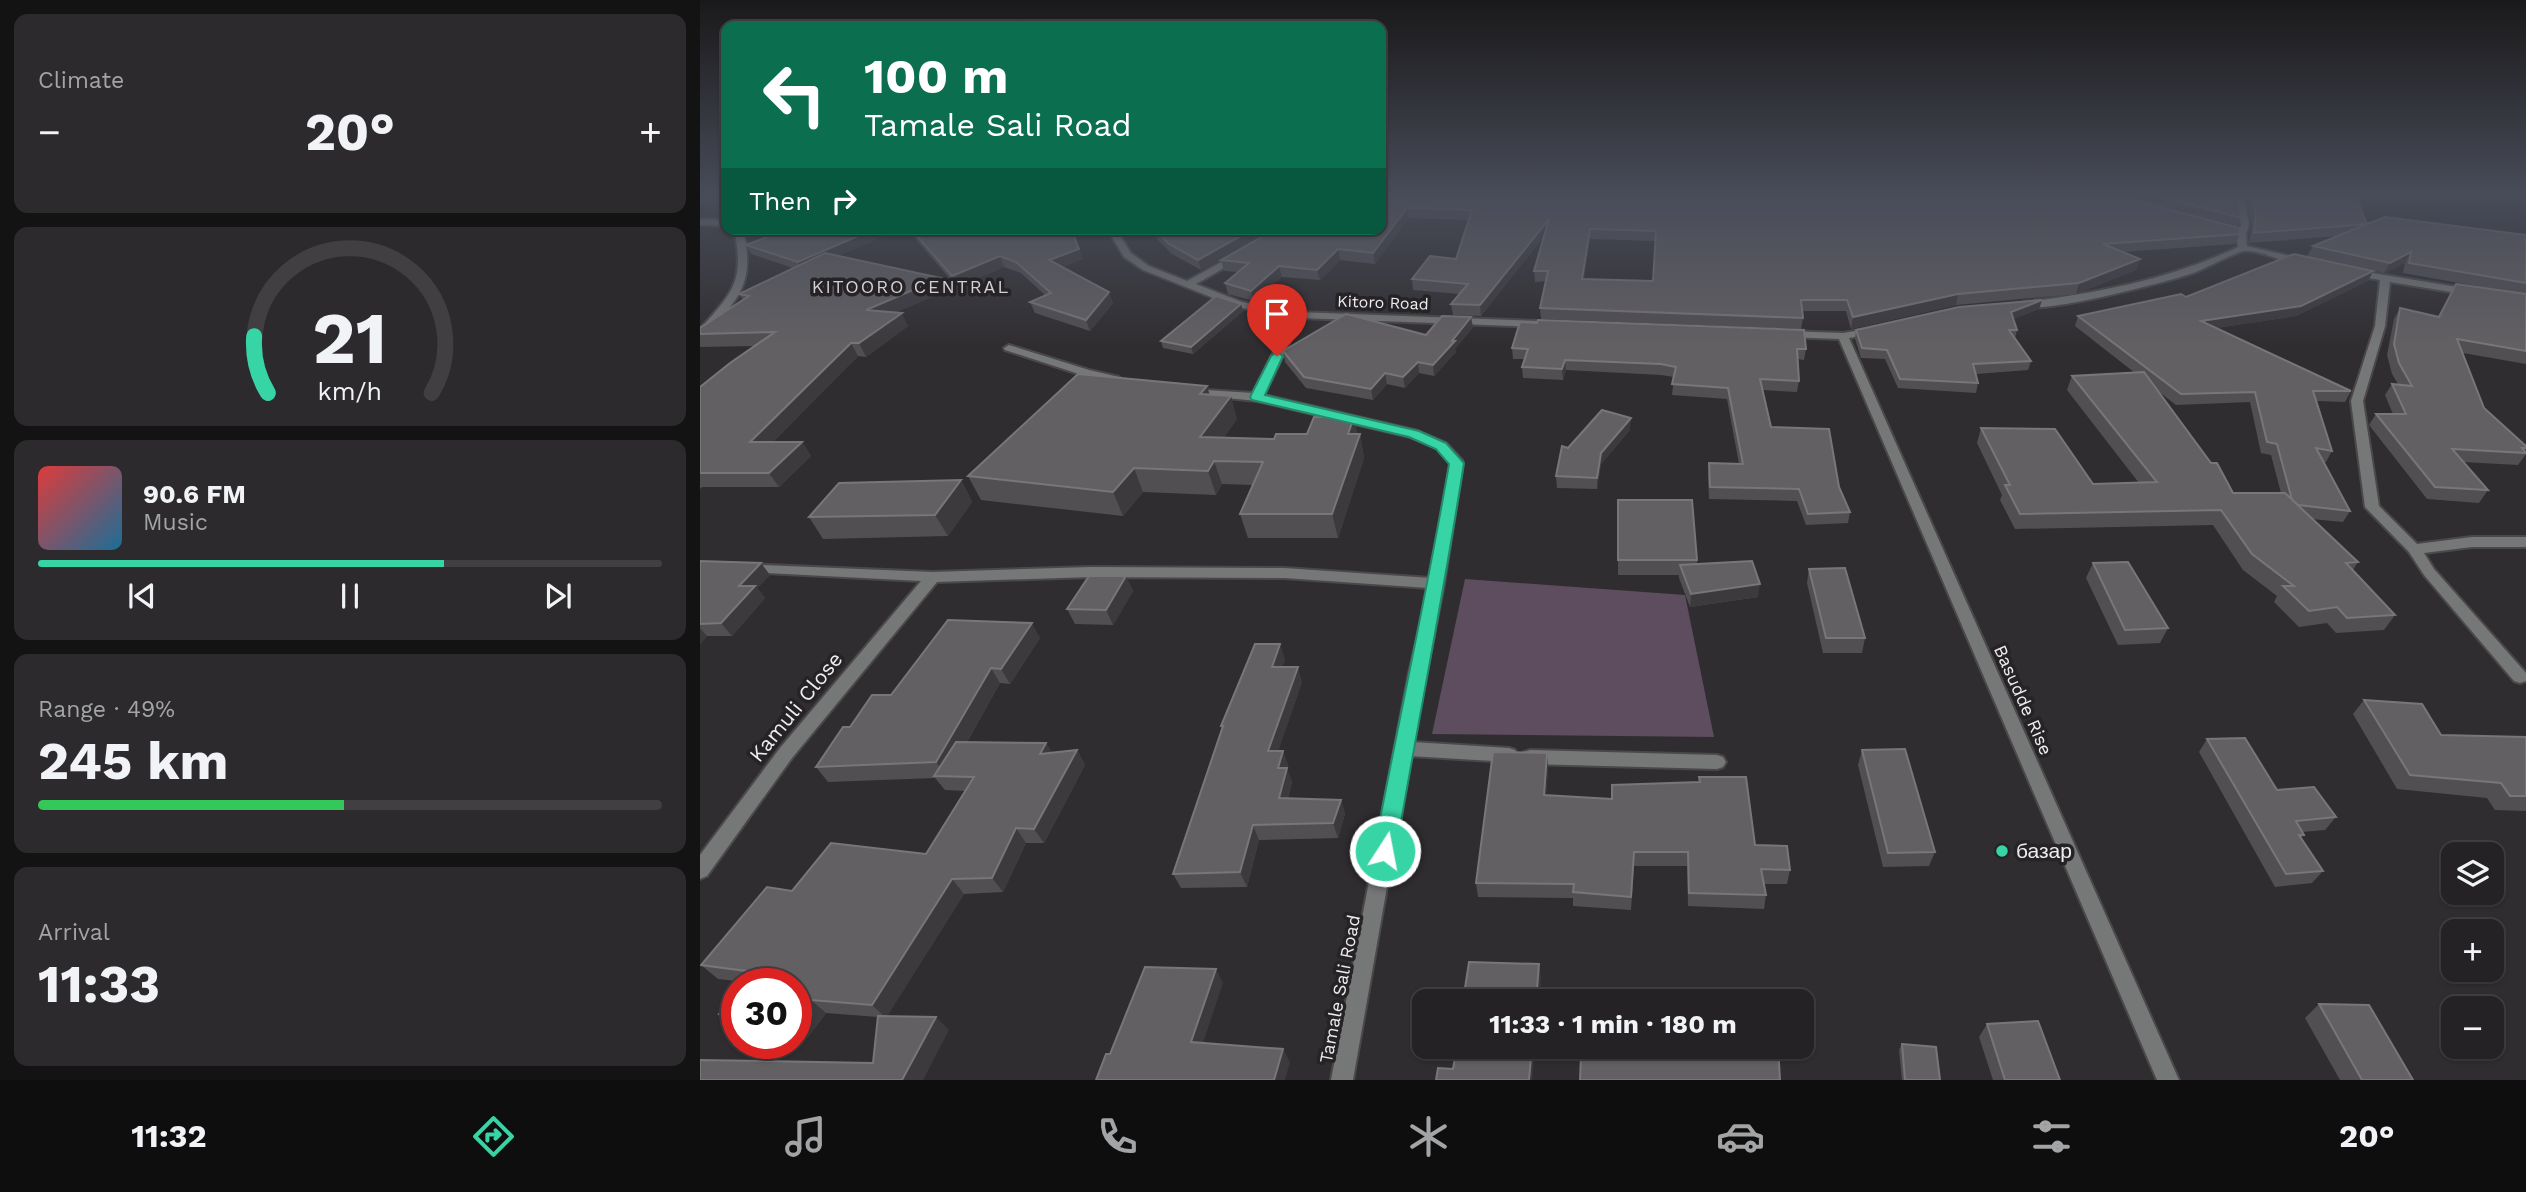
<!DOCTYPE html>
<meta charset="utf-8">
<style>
:root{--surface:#242224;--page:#2c2a2c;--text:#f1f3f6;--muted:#a3a4a6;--line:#413f41;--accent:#37d4a6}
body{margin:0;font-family:"Work Sans",sans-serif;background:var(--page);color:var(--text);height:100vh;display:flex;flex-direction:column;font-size:26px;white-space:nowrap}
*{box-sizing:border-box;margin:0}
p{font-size:23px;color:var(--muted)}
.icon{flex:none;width:38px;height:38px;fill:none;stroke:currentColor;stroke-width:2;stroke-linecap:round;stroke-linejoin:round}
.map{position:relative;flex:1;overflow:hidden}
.details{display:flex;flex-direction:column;gap:14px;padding:14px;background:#141314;width:700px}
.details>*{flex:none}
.top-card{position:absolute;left:21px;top:21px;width:665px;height:214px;border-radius:14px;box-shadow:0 2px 5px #0004,0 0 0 2px var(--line);background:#0b6e4f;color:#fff;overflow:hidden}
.controls{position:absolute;left:1741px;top:842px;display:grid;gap:14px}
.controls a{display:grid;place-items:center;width:63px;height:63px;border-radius:14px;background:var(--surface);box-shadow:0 2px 5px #0004,0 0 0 2px var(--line);font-size:35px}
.speed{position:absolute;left:21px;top:968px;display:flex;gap:14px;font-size:35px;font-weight:700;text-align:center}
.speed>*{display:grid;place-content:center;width:91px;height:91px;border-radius:50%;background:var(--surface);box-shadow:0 2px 5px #0004,0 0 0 2px var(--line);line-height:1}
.speed .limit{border:10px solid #d22;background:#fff;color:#111}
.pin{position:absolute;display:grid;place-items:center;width:60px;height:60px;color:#fff;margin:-72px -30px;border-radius:50% 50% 50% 0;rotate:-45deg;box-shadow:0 0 7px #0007}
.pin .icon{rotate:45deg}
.me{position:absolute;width:77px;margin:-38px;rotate:11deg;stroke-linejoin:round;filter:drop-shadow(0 0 5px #0008)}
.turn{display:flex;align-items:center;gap:24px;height:147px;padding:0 28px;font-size:32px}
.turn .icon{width:91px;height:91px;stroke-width:2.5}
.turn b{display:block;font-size:49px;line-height:60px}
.then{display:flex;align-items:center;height:66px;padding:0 28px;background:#0003;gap:14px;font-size:26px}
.big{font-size:52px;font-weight:700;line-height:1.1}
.details .widget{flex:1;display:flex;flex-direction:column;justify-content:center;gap:10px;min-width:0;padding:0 24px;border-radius:14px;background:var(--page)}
.details .dial{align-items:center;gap:0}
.dial svg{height:182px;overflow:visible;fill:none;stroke:var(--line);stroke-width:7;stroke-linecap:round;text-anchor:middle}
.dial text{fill:var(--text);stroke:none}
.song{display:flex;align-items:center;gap:21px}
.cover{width:84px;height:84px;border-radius:10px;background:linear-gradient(135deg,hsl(0 70% 55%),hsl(200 70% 35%))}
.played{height:7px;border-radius:4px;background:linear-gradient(90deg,var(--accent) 65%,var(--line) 65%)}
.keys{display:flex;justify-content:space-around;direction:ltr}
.heat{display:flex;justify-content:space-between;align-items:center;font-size:38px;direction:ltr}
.charge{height:10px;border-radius:5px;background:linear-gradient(90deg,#34c759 49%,var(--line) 0)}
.trip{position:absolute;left:712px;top:989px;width:402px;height:70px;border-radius:14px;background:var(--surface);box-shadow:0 2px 5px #0004,0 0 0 2px var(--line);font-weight:700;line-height:70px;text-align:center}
.dock{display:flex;height:112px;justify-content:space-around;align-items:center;background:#0e0e0e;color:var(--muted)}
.dock .icon{width:49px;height:49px}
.dock .selected{color:var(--accent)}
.dock b{font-size:32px;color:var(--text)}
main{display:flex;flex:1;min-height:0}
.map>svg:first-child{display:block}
</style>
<main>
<section class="details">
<div class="widget"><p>Climate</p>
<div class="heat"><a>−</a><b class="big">20°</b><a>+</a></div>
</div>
<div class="widget dial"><svg viewBox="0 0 100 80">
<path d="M14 69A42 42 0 1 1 86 69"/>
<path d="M14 69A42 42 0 0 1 8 44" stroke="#37d4a6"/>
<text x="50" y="56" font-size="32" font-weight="700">21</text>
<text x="50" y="72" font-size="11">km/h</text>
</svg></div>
<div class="widget">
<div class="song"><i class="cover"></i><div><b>90.6 FM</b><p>Music</p></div></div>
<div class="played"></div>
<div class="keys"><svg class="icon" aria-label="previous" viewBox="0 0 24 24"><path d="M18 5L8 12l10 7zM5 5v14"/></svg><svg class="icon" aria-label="pause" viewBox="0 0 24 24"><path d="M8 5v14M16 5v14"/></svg><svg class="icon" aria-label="next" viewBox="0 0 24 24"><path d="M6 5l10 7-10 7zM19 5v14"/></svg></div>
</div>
<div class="widget"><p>Range · 49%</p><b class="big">245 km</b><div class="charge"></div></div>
<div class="widget"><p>Arrival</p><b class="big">11:33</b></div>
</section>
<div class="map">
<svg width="1826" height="1080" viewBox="0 0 1826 1080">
<rect width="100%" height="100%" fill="#302d30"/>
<path fill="#5d4d5e" d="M765 579 985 595 1014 737 732 734Z"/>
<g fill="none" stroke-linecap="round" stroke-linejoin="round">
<g stroke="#4b484b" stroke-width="4">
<g id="street">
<path d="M1536 195H1544L1549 225 1546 234 1547 246 1607 260V264C1588 266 1563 250 1545 251 1536 252 1506 268 1496 272 1471 281 1336 317 1319 305L1324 302C1399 293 1470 279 1538 247L1536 234 1541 225Z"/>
<path d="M0 219 26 220V226L0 225Z"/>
<path d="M34 229H43C56 285 38 298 4 338L0 339V329C33 292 45 281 34 229Z"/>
<path d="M407 229H416L431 253 449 266 487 281 534 255H540V259L496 284 542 302 597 312 838 321 843 324 838 327 601 318 564 395 718 431 746 443 762 460 763 463 744 584 713 742 809 748 815 750 818 755 815 760 809 762 710 756 653 1080H631L709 673 729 588 584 578 391 577 237 582 92 758 7 876 0 879V855L80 748 221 581 46 572 39 567 41 564 233 572 391 567 584 568 731 578 751 463 738 449 710 437 557 401 486 394 484 392 490 389 553 393 591 317 536 307 443 270 424 257Z"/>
<path d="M1655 270 1769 289 1774 292 1769 295 1690 282 1685 326 1663 401 1679 506 1717 544 1772 537H1826V547H1772L1724 553 1734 569 1826 673V681L1820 683 1814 681 1724 575 1709 552 1665 507 1651 401 1675 326 1680 280 1652 275V271Z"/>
<path d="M1174 328 1179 331 1178 333 1149 338 1479 1080H1457L1139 339 1086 337 1081 334 1086 331 1143 333Z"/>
<path d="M309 345 389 370 419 377 421 379 415 382 382 375 305 350 304 348Z"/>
<path d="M830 750 1017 755 1023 757 1026 762 1023 767 1017 769 830 764 824 762 821 757 824 752Z"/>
</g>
</g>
<use href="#street" fill="#767877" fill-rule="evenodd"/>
</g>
<g fill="#524f52" fill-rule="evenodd">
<path d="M681 195H1538L1541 218 1537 227 1540 234 1535 244 1423 252 1440 259 1436 270 1376 294 1256 305 1151 329 1146 311H1102L1103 318 1101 329 841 319 840 308 846 281 835 282 834 271 844 236 781 316 753 315 751 304 760 294 713 290 712 279 756 259 768 220 709 218 675 264 640 260 620 280 582 277 554 301 528 294 525 283 538 272 524 271 521 260ZM890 239 955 241 953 281 884 279Z"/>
<path d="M1545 195H1655L1667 224 1826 235V364L1763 353 1784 408 1826 446V454L1818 465 1763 462 1788 490 1779 503 1727 499 1669 425 1676 414H1693L1685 395 1692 384H1698L1692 374 1687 355 1694 319 1700 308 1738 317 1756 284 1788 288 1703 273 1705 263 1684 273 1607 256 1613 246 1637 236 1549 243 1552 225Z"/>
<path d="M207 229H371L383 259 362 267 413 303 390 331 335 313 330 302 346 296 321 273 304 267 257 287Z"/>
<path d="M452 229H574L501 270 472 254 455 237Z"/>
<path d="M195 231 138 256 241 278 247 291 196 312 208 326 166 357 158 356 73 442H102L111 456 79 487H2L0 489V387L55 346 0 347V328L43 300 39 294 93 268 51 254 46 245Z"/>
<path d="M1673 271 1668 281 1596 316 1516 328 1651 391 1645 402 1617 401 1632 451 1626 462H1623L1650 511 1643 522 1612 519 1658 562 1653 570 1695 615 1684 630 1636 633 1627 623 1599 627 1574 602 1577 596 1543 570 1513 525 1315 529 1300 500 1302 495 1277 443 1281 428 1393 484 1439 483 1367 390 1372 376 1435 373 1375 326 1378 316ZM1458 391 1476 405 1550 402 1561 453 1571 455 1581 493H1533Z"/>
<path d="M1342 300 1339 309 1313 319 1317 330 1315 338 1331 361 1328 370 1276 374 1278 383 1276 393 1198 388 1185 359 1161 358 1155 339 1156 330Z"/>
<path d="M541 304 543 311 493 354 463 348 461 341Z"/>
<path d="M773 327 755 349 756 352 734 376 719 373 705 388 687 384 673 400 606 388 585 362 583 351 726 335Z"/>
<path d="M812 348 1106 349 1104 360 1098 359 1099 381 1097 392 1062 390 1071 427 1139 487 1150 512 1148 523 1106 525 1097 501 1009 499 1008 475 1009 463 1039 464 1027 399 972 395 974 377 961 375 866 370 863 380 823 378 822 367 825 359H813Z"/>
<path d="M510 395 537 419 524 437 574 439 607 434 654 417 657 434H660L664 458 638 538H548L540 514 553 485 522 484 516 495 443 492 423 516 281 500 268 476Z"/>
<path d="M930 430 901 464 897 489 857 488 856 476 868 448Z"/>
<path d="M261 480 272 502 248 536 123 539 109 517Z"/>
<path d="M918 500 997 560V564L1058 597 990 607 979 578V575H918Z"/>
<path d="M0 561 70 575 57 588 65 598 32 636H7L0 644Z"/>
<path d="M1393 563 1468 628 1460 643 1418 645 1386 578Z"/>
<path d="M1109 569 1165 638 1162 653H1123L1107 583Z"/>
<path d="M426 576 433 591 413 625 375 624 367 609Z"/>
<path d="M340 638 310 684 300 683 267 742 346 743 352 753 377 750 385 765 344 843H326L303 892 264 894 187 1016 249 1030 173 1063 178 1017 126 1013 108 1037 96 1036V984L45 982 18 979 1 965 92 891 226 854 266 791 245 790 235 778 128 782 116 767 150 727 191 695Z"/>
<path d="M585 659 582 667 602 682 578 751H583L588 766 587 769 592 782 588 798 641 800 645 814 638 838 559 840 547 887 481 888 473 874 522 730 521 726Z"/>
<path d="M1664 700 1741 735 1826 737V811L1795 810 1787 798 1697 789 1653 714Z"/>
<path d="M1507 739 1577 790 1636 817 1625 830 1602 832 1604 835 1601 838 1623 871 1612 883 1575 887 1499 752Z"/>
<path d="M1162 750 1235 852 1229 866 1183 867 1158 765Z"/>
<path d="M847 753 848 768 846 795 912 799 999 782V777L1055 845 1090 870 1087 884H1064L1066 895 1064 909 988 906 987 866H934L931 910 873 906V898L778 897 776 883Z"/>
<path d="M37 993V1028L19 1014Z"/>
<path d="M1619 1004 1713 1080H1640L1605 1018Z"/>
<path d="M1287 1024 1360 1080H1293L1279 1037Z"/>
<path d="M1202 1044 1240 1080H1202L1199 1050Z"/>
</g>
<g fill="#3d3a3d">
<path d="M26 195V200L2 205 0 202V196Z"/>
<path d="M707 208 709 218 675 264 673 253Z"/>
<path d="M849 219V229L781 316 780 305Z"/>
<path d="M174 229H195V231L103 272 98 262Z"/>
<path d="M553 229H574L501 270 498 260Z"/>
<path d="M890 229V239L882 290V279Z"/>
<path d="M379 249 383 259 353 271 349 260Z"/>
<path d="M638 249 640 260 620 280 617 270Z"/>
<path d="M1711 252 1705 263 1684 273 1690 263Z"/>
<path d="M300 256 304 267 257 287 252 276Z"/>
<path d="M1440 259 1436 270 1376 294 1379 283Z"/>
<path d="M579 266 582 277 554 301 551 291Z"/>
<path d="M1673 271 1668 281 1596 316 1497 331 1501 321Z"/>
<path d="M241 278 247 291 173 322 166 310Z"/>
<path d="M409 292 413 303 390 331 386 320Z"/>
<path d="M1258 294 1256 305 1151 329 1153 317Z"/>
<path d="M1342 300 1339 309 1309 321 1311 312Z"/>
<path d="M541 304 543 311 493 354 491 347Z"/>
<path d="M202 313 208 326 166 357 159 343Z"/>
<path d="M771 317 773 327 755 349 756 352 734 376 733 365Z"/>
<path d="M151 343 158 356 59 456 50 442Z"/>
<path d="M865 360 866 370 863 380 862 369Z"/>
<path d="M718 362 719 373 705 388 703 377Z"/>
<path d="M685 373 687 384 673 400 671 389Z"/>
<path d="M507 386 514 409 500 394Z"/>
<path d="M531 396 537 419 508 460 500 437Z"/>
<path d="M654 417 658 439 660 434 664 458 638 538 632 514 648 434Z"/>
<path d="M931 418 930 430 901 464 897 489V478L901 453Z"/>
<path d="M102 442 111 456 79 487 69 473Z"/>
<path d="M514 461 522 484 516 495 508 471Z"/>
<path d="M434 468 443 492 423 516 413 492Z"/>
<path d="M261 480 272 502 248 536 235 515Z"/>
<path d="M61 563 70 575 57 588 65 598 32 636 21 623 39 586Z"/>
<path d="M426 576 433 591 413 625 406 610Z"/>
<path d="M1060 584 1058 597 990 607 991 594Z"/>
<path d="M332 623 340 638 310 684 301 669Z"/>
<path d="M0 628 7 636 0 644Z"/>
<path d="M580 644 585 659 577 682 572 667Z"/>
<path d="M598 667 602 682 573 766 568 751Z"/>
<path d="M291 668 300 683 247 777 236 762Z"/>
<path d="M346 743 355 758 340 754Z"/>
<path d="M377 750 385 765 344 843 334 829Z"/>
<path d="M583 751 588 766 587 769 592 782 584 812 579 798 578 768Z"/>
<path d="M847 753 848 768 845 810 844 795Z"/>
<path d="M641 800 645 814 638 838 633 823Z"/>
<path d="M553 825 559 840 547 887 540 872Z"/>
<path d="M316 828 326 843 303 892 292 878Z"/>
<path d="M252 879 264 894 186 1018 172 1005Z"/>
<path d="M839 964 841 977 839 1001H836Z"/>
<path d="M516 969 523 983 499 1055 491 1042Z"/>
<path d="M111 1000 126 1013 108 1037 96 1027V1020Z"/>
<path d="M236 1017 249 1030 223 1080H202Z"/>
<path d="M832 1046H835L832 1080H829Z"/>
<path d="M583 1049 590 1062 585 1080H574Z"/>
</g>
<g fill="#636063" stroke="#787678" stroke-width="2" fill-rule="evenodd">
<path d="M681 195H1414L1539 228 1540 234 1403 244 1440 259 1379 283 1258 294 1153 317 1147 300H1101L1103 318 840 308 848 271H834L849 219 780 305 751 304 768 284 712 279 730 256 756 259 772 210 707 208 673 253 638 249 617 270 579 266 551 291 525 283 549 263 521 260 576 229H681ZM890 229 956 231 953 281 882 279Z"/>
<path d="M1452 195H1538L1541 218Z"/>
<path d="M1551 195H1655L1667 224 1685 217 1826 235V283L1709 263 1711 252 1690 263 1613 246 1667 224 1554 233 1556 214Z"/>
<path d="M88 229H174L98 262 46 245Z"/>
<path d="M211 229H371L379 249 349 260 409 292 386 320 330 302 351 293 316 262 300 256 252 276Z"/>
<path d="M454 229H553L498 260 469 244Z"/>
<path d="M125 253 241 278 166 310 202 313 159 343H151L50 442H102L69 473H0V387L30 363 75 332 0 334V328L49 296 39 294Z"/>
<path d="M1594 254 1673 271 1601 306 1501 321 1651 391H1613L1632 451 1616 448 1650 511 1598 505 1592 500 1577 444 1567 442 1555 392 1481 394 1378 316 1481 294 1486 297Z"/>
<path d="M1756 284 1826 294V351L1757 339 1784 408 1826 446V448H1822L1826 453 1752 449 1788 490 1735 487 1676 414H1706L1692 384 1712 386 1699 363 1694 344 1700 308 1739 317Z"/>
<path d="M516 296 541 304 491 347 461 341Z"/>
<path d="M1342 300 1311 312 1317 330H1309L1331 361 1273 364 1278 383 1200 379 1187 350 1162 348 1156 330 1259 307Z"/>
<path d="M646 314 726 335 742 316 771 317 752 341H755L733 365 718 362 703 377 685 373 671 389 604 377 583 351Z"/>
<path d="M838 320 1104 330 1106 349H1097L1099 381 1060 379 1071 427 1129 429 1139 487 1150 512 1108 514 1099 489 1010 487 1009 463 1043 464 1028 388 972 384 976 367 961 364 865 360 862 369 822 367 828 349 812 348 820 322 837 323Z"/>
<path d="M1444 372 1511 463H1517L1533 493H1585L1658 562 1646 563 1695 615 1647 618 1637 607 1609 611 1583 586H1594L1552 554 1521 510 1320 514 1305 485H1310L1281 428 1355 429 1393 484 1457 482 1372 376Z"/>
<path d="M378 374 507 386 500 394 531 396 500 437 574 439 576 434H607L614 417H654L648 434H660L632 514H540L563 462 514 461 508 471 434 468 413 492 268 476Z"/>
<path d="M902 410 931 418 901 453 897 478 856 476 862 446 868 448Z"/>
<path d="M261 480 235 515 109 517 139 483Z"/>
<path d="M918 500H992L997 560H918Z"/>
<path d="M0 561 61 563 39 586H55L21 623 0 624Z"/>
<path d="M1052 561 1060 584 991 594 980 565Z"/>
<path d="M1428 562 1468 628 1425 630 1393 563Z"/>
<path d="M1145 568 1165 638H1126L1109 569Z"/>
<path d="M389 576H426L406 610 367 609Z"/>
<path d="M248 620 332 623 301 669 291 668 236 762 116 767 143 727H150L172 695H191Z"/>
<path d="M555 644H580L572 667H598L568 751H583L578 768H587L579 798 641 800 633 823 553 825 540 872 473 874 523 726H521Z"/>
<path d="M1664 700 1722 704 1741 735 1826 737V796H1810L1801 783 1710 775Z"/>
<path d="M1545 738 1577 790 1614 787 1636 817 1596 821 1604 835H1599L1623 871 1586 874 1507 739Z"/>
<path d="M256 742 346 743 340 754 377 750 334 829 316 828 292 878 252 879 172 1005 111 1000 96 1020V984H44L54 972 1 965 67 887 92 891 131 843 226 854 274 777 234 776Z"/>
<path d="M1205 749 1235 852 1188 853 1162 750Z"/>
<path d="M793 752 847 753 844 795 912 799V785L1000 782 999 777H1046L1055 845 1087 846 1090 870 1061 869 1066 895 989 893 988 852H934L931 897 873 892 874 884 776 883Z"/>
<path d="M769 962 839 964 836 1001H763Z"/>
<path d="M445 967 516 969 491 1042 583 1049 574 1080H396L406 1054H410Z"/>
<path d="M37 993V1017L19 1014Z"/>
<path d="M1619 1004 1669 1005 1713 1080H1662Z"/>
<path d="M178 1016 236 1017 202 1080H0V1060L173 1063Z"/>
<path d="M1338 1021 1360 1080H1305L1287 1024Z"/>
<path d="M1202 1044 1236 1047 1240 1080H1205Z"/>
<path d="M757 1046H832L829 1080H736L738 1068 753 1069Z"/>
<path d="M924 1046H1078L1080 1080H880L881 1056 923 1058Z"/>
</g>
<linearGradient id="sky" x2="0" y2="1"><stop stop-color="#1a191a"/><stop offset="0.56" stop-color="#484c59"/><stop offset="1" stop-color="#484c59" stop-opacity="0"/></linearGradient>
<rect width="1826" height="347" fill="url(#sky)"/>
<path fill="#37d4a6" stroke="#248a6c" stroke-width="2" d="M577 352 583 356 565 395 719 431 746 443 764 463C744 593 718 722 696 851L692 858 685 861 677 858 674 851C698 722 727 593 749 464L736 449 709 437 552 400 550 397 571 356Z"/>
<circle fill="#37d4a6" stroke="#262326" stroke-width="2.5" cx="1302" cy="851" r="7"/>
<g text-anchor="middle" stroke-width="7" stroke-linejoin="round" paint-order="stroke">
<g font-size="16" fill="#eeecee" stroke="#262326">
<text transform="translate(683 302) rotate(2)" y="6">Kitoro Road</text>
</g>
<g font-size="18" letter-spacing="2" fill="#d4d1d4" stroke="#262326">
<text x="211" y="293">KITOORO CENTRAL</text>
</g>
<g font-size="18" fill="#eeecee" stroke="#262326">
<text transform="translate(1323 700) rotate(66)" y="6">Basudde Rise</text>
<text transform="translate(640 989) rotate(-79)" y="6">Tamale Sali Road</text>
</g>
<g font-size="21" fill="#eeecee" stroke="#262326">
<text transform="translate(96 707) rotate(-51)" y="7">Kamuli Close</text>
</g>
<g font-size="21" fill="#eeecee" stroke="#262326" text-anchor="start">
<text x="1316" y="858">базар</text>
</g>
</g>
</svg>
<div class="controls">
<a><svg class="icon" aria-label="layers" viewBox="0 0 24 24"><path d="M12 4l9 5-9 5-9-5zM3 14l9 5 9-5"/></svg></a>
<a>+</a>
<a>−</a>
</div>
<div class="speed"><div class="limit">30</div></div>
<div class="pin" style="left:577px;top:356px;background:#d93025"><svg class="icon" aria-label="arrive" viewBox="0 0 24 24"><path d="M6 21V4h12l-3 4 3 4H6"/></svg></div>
<svg class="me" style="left:685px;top:851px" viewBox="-20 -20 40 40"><circle r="17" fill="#37d4a6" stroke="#fff" stroke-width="3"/><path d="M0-11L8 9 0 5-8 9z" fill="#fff"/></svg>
<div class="trip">11:33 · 1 min · 180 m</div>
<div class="top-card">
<div class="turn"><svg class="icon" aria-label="left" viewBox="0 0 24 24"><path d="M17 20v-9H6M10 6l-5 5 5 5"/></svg><div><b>100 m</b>Tamale Sali Road</div></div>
<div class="then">Then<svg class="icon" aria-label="right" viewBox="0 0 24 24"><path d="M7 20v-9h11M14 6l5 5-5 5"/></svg></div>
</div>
</div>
</main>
<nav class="dock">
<b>11:32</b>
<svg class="icon selected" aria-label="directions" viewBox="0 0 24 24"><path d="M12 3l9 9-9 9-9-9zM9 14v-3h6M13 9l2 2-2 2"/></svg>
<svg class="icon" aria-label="music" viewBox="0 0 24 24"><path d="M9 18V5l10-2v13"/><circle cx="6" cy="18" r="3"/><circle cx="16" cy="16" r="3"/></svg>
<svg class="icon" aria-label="phone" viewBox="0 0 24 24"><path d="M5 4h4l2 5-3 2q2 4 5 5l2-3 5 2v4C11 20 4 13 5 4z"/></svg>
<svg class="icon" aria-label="climate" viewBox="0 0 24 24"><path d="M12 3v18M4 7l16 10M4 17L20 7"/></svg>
<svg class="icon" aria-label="car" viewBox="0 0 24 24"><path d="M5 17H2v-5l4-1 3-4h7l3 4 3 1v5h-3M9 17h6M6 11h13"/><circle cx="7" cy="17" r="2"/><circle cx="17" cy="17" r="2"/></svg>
<svg class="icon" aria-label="filters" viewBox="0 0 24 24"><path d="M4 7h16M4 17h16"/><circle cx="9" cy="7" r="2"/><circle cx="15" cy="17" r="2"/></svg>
<b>20°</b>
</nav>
